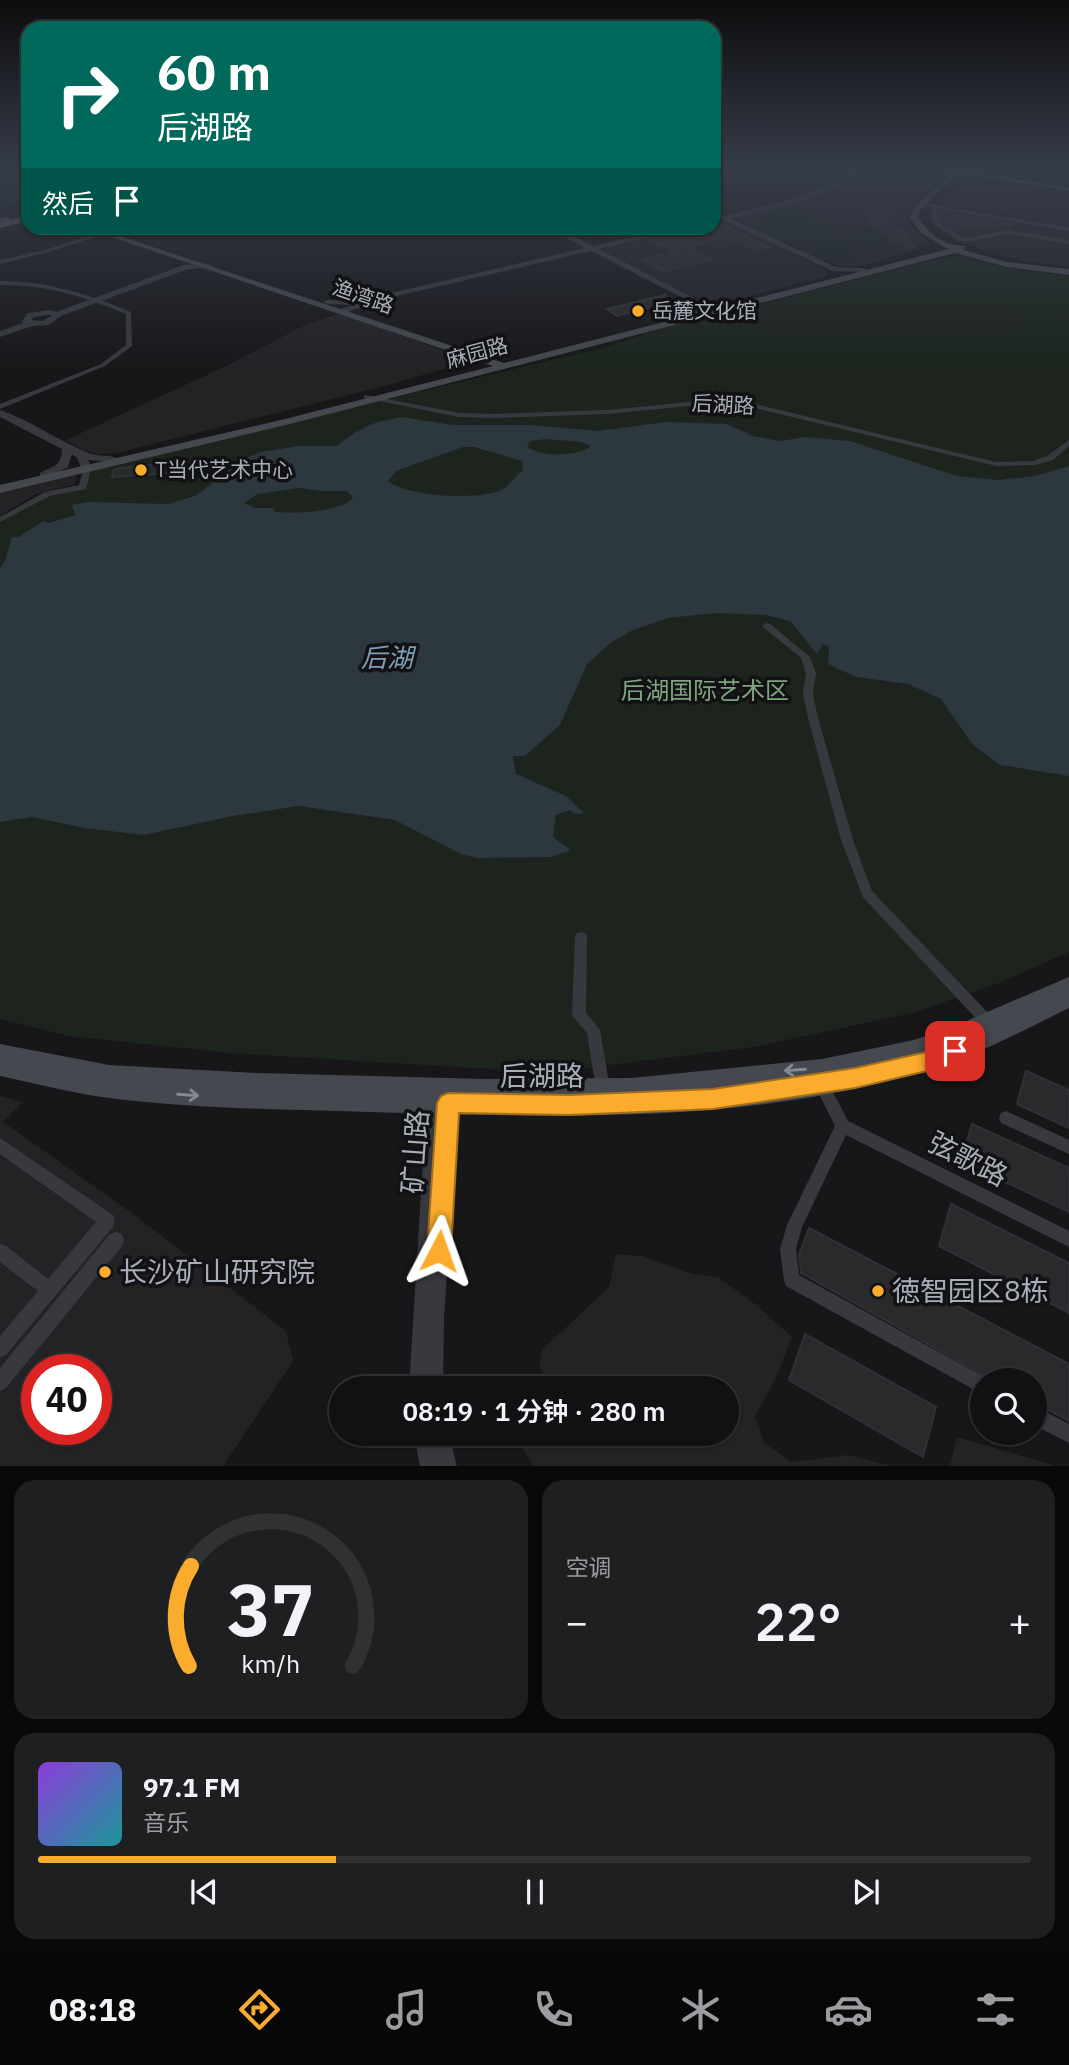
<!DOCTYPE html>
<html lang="zh">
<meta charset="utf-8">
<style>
:root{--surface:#111113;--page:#1e1f21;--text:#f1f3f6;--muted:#9c9da0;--line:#303133;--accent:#fcac2c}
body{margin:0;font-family:"IBM Plex Sans","Noto Sans SC",sans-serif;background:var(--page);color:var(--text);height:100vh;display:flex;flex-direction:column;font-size:26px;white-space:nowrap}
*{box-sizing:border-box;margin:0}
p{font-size:23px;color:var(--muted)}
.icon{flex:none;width:38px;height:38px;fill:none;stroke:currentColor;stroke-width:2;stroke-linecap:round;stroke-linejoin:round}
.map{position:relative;height:1466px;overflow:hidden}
.drawer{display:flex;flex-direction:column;gap:14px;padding:14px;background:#09090a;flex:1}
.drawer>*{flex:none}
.top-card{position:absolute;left:21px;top:21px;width:700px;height:214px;border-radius:21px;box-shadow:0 2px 5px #0004,0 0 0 2px var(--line);background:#00695c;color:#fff;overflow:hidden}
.buttons{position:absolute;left:970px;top:1368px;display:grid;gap:14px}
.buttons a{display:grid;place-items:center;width:77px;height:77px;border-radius:50%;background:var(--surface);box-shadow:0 2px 5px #0004,0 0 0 2px var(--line);font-size:35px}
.speed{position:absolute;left:21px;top:1354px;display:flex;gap:14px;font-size:35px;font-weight:700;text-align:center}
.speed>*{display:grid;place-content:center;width:91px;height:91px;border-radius:50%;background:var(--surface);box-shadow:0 2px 5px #0004,0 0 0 2px var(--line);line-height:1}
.speed .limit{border:10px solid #d22;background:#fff;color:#111}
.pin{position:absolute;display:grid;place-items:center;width:60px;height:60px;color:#fff;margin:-30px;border-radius:14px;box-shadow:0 4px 10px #0006}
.me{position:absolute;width:77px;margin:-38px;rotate:4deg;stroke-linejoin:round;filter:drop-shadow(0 0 5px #0008)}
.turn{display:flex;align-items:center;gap:24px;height:147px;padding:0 21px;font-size:32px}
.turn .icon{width:91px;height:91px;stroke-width:2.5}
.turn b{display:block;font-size:49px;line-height:60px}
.then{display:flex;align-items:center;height:66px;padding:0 21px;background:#0003;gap:14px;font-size:26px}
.big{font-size:52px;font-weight:600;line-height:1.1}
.drawer .widget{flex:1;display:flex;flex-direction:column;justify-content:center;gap:10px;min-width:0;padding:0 24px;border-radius:21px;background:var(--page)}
.drawer .dial{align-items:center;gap:0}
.dial svg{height:182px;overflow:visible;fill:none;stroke:var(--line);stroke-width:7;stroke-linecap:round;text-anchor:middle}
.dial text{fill:var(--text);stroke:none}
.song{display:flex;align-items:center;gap:21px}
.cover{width:84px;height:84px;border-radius:10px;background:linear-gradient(135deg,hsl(270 70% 55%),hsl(180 70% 35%))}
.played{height:7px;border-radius:4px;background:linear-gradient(90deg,var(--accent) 30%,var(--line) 30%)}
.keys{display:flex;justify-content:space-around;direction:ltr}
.heat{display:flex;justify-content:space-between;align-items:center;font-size:38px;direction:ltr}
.drawer .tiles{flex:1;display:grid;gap:14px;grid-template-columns:1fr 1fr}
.widget:last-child{grid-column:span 2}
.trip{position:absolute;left:329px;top:1376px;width:410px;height:70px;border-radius:35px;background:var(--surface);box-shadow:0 2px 5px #0004,0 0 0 2px var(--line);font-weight:600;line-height:70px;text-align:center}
.dock{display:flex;height:112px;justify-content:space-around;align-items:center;background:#070708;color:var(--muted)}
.dock .icon{width:49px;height:49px}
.dock .active{color:var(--accent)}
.dock b{font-size:32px;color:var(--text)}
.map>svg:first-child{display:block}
</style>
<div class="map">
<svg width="1069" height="1467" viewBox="0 0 1069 1467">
<rect width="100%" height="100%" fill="#171719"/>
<g fill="#232326" fill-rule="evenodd">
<path d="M864 166H900L936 171 943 176 906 214 910 225 929 242 928 246 863 266H839L735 219V216L829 190 853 176Z"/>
<path d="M976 177 1069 192V226L939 204 967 179Z"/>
<path d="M932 205 1069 228V267L1017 260 960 243 933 225 928 214Z"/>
<path d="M714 221 731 223 830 272 824 277 738 299 708 301 688 295 603 252 608 246 684 228H714Z"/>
<path d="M341 313 455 355 460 360 447 368 389 385 117 453 98 454 80 449 66 440 224 367 305 325Z"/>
<path d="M76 475 75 484 36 494 0 516V493Z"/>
<path d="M0 1096 23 1102 3 1122 132 1213 286 1331 293 1361 223 1466H0ZM37 1370H96V1430H37Z"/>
<path d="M616 1254 642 1256 692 1274 718 1277 755 1304 792 1337 775 1380 755 1416 764 1443 792 1462 848 1455 892 1466H534L513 1433H726V1388H550L539 1364 542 1350 609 1287Z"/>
<path d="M957 1437 1056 1466H950Z"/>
</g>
<g fill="#1c241d">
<path d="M955 166 1006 168 1003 170 1044 175 1012 169H1017L1069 177V183Z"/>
<path d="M28 168V201L0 207V174Z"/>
<path d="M790 210C809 212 826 222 842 233 805 242 789 246 753 230 759 214 773 210 790 210Z"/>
<path d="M867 230 880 236 879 240 890 244 884 252 860 254 857 245 848 235Z"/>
<path d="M838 237 848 239 853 244 852 262 816 259 798 250 809 247 806 245Z"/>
<path d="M962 257 1022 271 1069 276V952L999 983 912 1013 754 1047 577 1069H489L230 1053 69 1036 0 1019V522L48 496 84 489 92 470 602 348 661 329 941 258Z"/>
</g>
<path fill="#2c373e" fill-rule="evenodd" d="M402 417 453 425H532L597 431 666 422 727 424 753 436 780 441 806 437 850 441 957 476 998 480 1035 476 1069 466V776L1000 765 972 744 941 699 908 684 856 677 828 664 829 647 823 644 817 654 790 621 766 615 717 613 668 618 631 631 612 642 587 664 560 725 525 756H513L516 774 566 796 584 813 577 814 569 810 556 815 553 837 571 850 551 857 478 858 461 854 395 820 299 806 233 816 144 835 84 828 32 817 0 822V568L5 561 12 537H18L44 521 48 523 76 515 71 505 89 502 169 504 197 495 240 461 260 452 299 446H336L356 432 377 422ZM546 439 581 442 591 446C578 457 541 457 527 447L530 441ZM463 447H474L522 461 523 470C516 475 510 484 503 489 483 501 407 497 388 481L396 471ZM299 488 321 491H347L353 497C345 512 288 515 273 511L274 508H255L244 503 257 494Z"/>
<g fill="#2a2a2d" stroke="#303135" stroke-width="2">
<path d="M881 203 899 207 888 216 873 217 905 232 914 248 892 240 889 234 869 224 872 217 865 215Z"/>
<path d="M942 212 1012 224V225L953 229 943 222 940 214Z"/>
<path d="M724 226 769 247 755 250 726 237 688 246 713 259 664 271 642 260 675 252 651 241 702 228Z"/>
<path d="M665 295 667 303 617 316 607 309Z"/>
<path d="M168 463 167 473 112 477 114 469Z"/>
<path d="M1026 1071 1069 1090V1128L1017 1104Z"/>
<path d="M972 1124 1069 1168V1212L961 1161Z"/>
<path d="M951 1204 1069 1263V1313L939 1246Z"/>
<path d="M809 1228 1069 1364V1421L1034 1402V1381H994L801 1273 799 1255Z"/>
<path d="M805 1334 936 1407 923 1457 789 1380Z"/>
</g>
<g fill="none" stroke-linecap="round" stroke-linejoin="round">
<g fill="#37393e" fill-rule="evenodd">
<path d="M1001 166H1010L1069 175V177Z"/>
<path d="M927 204 1069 227V231L940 209 937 214 941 224 961 237H972L1008 230 1069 240V244L1008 234 972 241H960L937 226 931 214 935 208 925 206Z"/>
<path d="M102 232 107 233 49 252 0 264V260L45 250Z"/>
<path d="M0 281C49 282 86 293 131 312L132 346 105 366 0 409V404L101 364 126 345V314C83 296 47 285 0 285Z"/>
<path d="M366 395 459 413 495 414 607 410 710 400 751 403 996 462 1033 461 1047 456 1069 440V446L1053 460 1036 465 996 466 751 407 710 404 607 414 495 418 459 417 364 398V396Z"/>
<path d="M84 467H87L91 469 86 489 50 496 0 522V517L45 492 79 485Z"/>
<path d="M767 623 770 624 810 657 816 673 813 694 818 718 853 840 872 891 992 1017 994 1021 992 1025 987 1027 982 1025 863 897 841 840 808 718 803 694 806 673 801 658 764 628 762 626 764 624Z"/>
<path d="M581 932 585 933 587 937 586 1013 600 1030 610 1089 608 1094 603 1096 598 1094 596 1089 587 1033 572 1015 575 937 577 933Z"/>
<path d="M821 1077 826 1079 848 1121 1069 1231V1247L846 1135 802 1227 796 1249 799 1275 988 1379 989 1381H982V1394L786 1286 784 1280 780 1249 787 1225 835 1126 814 1084 816 1079Z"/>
<path d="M1006 1111 1069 1140V1154L1001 1123 999 1118 1001 1113Z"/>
<path d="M0 1138 113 1215 115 1221 113 1227 6 1355 0 1357V1336L38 1291 0 1262V1244L6 1246 48 1279 96 1222 0 1154Z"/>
<path d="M116 1232 122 1234 124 1240 122 1246 6 1388 0 1391V1368L110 1234Z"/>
<path d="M1034 1406 1069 1424V1443L1034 1425Z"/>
</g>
<g fill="#37393e" fill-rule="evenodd">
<path d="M858 166H864C828 200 777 208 730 218L836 267 863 268 867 270 866 272 832 271 723 220 714 222V218L720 216C732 215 745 211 757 208 794 200 828 189 858 166Z"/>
<path d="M548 228H555L593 246 674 228H684L683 229 599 249 719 311 712 313 697 305 698 312 690 317H684V313L691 309 689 301 591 251 393 297 344 313H341V309L353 305 327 304 323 302 327 300 356 301 360 303 391 293 585 248Z"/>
<path d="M208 264 212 266 211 268 188 269 61 316 49 325 32 326 0 337V331L23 323 22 321 28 313 50 310 56 312 184 265ZM49 315 52 316 42 321 31 320 34 317Z"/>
<path d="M0 410C32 421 60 442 91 454 101 457 110 454 118 459L113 462 88 460 92 469 87 472 83 471 77 458 72 454 68 467 48 477H40V473C56 465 61 466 62 449L0 417Z"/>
<path d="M437 1087 456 1090 459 1096 444 1318 443 1388H409L427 1096 430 1090Z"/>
<path d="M414 1433H449L457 1467H420Z"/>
</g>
<g fill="#45484e" fill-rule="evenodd">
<path d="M959 167 961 170 921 209 918 218C930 235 945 246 966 246L963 250 1007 262 1069 269V275L1007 267 955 253 290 424 0 493V485L285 419 493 366 85 228H95L504 363 948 249 921 233 910 218 915 206Z"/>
<path d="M10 217V221L0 222V218Z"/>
<path d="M1069 977V1008C1028 1028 988 1050 945 1064 762 1126 560 1117 369 1112 280 1109 190 1109 102 1097 67 1092 34 1083 0 1076V1044L109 1065 257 1073 486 1079 631 1078 822 1059 914 1040 950 1028Z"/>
</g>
<g fill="#53565d" fill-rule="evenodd">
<path d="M911 166H929L1069 187V191Z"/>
<path d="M28 215V221L0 228V222Z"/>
</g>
</g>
<defs><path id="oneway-shaft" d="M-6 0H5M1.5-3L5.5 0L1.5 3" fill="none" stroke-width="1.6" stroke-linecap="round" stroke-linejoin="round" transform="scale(1.75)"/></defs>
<g stroke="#858a94">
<use href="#oneway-shaft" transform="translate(795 1070) rotate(176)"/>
<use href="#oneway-shaft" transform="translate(188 1095) rotate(4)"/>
</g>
<linearGradient id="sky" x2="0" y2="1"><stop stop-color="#0d0d0e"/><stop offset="0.45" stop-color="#363c49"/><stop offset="1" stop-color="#363c49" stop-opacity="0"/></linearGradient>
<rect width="1069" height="371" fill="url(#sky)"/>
<path fill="#fcac2c" stroke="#a4701d" stroke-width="2" d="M955 1041 962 1044 965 1051 962 1058 931 1070 855 1088 713 1109 569 1115 459 1113 451 1251 447 1259 439 1263 430 1259 427 1251 437 1103 441 1096 448 1093 569 1095 713 1089 855 1068 931 1051Z"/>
<g fill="#fcac2c" stroke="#121214" stroke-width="2.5">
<circle cx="638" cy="311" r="7"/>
<circle cx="141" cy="470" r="7"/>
<circle cx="105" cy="1272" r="7"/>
<circle cx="878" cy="1291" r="7"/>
</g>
<g text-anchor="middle" stroke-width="7" stroke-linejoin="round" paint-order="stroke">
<g font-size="21" fill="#a8aeb9" stroke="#121214">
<text transform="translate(363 297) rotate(19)" y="7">渔湾路</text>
<text transform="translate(477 353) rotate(-15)" y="7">麻园路</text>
<text transform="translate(723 405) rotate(3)" y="7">后湖路</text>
</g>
<g font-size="21" fill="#a8aeb9" stroke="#121214" text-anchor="start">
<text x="652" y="318">岳麓文化馆</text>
<text x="155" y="477">T当代艺术中心</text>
</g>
<g font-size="24" fill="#7ea57e" stroke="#121214">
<text x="705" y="699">后湖国际艺术区</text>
</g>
<g font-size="26" font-style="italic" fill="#7d9eb6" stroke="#121214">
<text x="387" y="667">后湖</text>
</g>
<g font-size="28" fill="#a8aeb9" stroke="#121214">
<text x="542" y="1086">后湖路</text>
<text transform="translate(415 1152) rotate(-86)" y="10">矿山路</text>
<text transform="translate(968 1159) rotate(27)" y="10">弦歌路</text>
</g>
<g font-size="28" fill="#a8aeb9" stroke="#121214" text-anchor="start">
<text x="119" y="1282">长沙矿山研究院</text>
<text x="892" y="1301">徳智园区8栋</text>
</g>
</g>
</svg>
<div class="buttons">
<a><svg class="icon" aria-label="search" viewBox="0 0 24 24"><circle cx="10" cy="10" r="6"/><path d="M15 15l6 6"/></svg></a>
</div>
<div class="speed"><div class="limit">40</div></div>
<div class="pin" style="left:955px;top:1051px;background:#d93025"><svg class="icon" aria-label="arrive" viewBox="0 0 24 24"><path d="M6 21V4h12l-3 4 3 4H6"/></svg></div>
<svg class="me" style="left:439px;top:1251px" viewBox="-20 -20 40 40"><path d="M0-17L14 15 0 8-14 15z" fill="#fcac2c" stroke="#fff" stroke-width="4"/></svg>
<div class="trip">08:19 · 1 分钟 · 280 m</div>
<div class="top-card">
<div class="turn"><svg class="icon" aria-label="right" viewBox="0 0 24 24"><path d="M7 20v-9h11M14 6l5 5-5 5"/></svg><div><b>60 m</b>后湖路</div></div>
<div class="then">然后<svg class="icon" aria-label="arrive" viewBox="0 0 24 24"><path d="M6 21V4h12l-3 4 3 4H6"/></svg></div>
</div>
</div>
<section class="drawer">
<div class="tiles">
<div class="widget dial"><svg viewBox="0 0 100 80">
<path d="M14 69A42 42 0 1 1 86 69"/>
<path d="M14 69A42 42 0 0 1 15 25" stroke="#fcac2c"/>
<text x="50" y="56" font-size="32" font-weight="700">37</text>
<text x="50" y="72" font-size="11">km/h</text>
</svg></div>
<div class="widget"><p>空调</p>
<div class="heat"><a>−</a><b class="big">22°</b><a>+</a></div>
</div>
<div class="widget">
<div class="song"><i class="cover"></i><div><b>97.1 FM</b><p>音乐</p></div></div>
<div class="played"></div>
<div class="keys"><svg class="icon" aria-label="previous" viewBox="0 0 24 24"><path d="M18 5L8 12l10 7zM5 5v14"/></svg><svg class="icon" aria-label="pause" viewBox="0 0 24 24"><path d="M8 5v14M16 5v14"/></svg><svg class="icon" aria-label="next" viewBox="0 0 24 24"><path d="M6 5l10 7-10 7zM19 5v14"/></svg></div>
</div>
</div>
</section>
<nav class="dock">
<b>08:18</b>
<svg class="icon active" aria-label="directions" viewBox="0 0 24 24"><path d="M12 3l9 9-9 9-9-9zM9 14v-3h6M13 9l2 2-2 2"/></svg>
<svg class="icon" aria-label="music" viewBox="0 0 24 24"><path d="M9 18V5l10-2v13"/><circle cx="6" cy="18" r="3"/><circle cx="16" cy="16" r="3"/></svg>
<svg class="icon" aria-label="phone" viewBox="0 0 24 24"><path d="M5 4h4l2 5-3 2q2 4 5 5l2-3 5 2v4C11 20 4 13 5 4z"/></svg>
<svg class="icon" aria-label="climate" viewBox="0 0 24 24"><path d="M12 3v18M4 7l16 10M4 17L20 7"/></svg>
<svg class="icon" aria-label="car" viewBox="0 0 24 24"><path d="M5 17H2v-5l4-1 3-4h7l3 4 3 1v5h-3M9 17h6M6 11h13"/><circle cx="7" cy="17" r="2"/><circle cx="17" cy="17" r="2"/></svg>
<svg class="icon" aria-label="filters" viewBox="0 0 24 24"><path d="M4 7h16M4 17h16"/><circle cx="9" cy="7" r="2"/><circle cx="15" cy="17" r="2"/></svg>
</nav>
